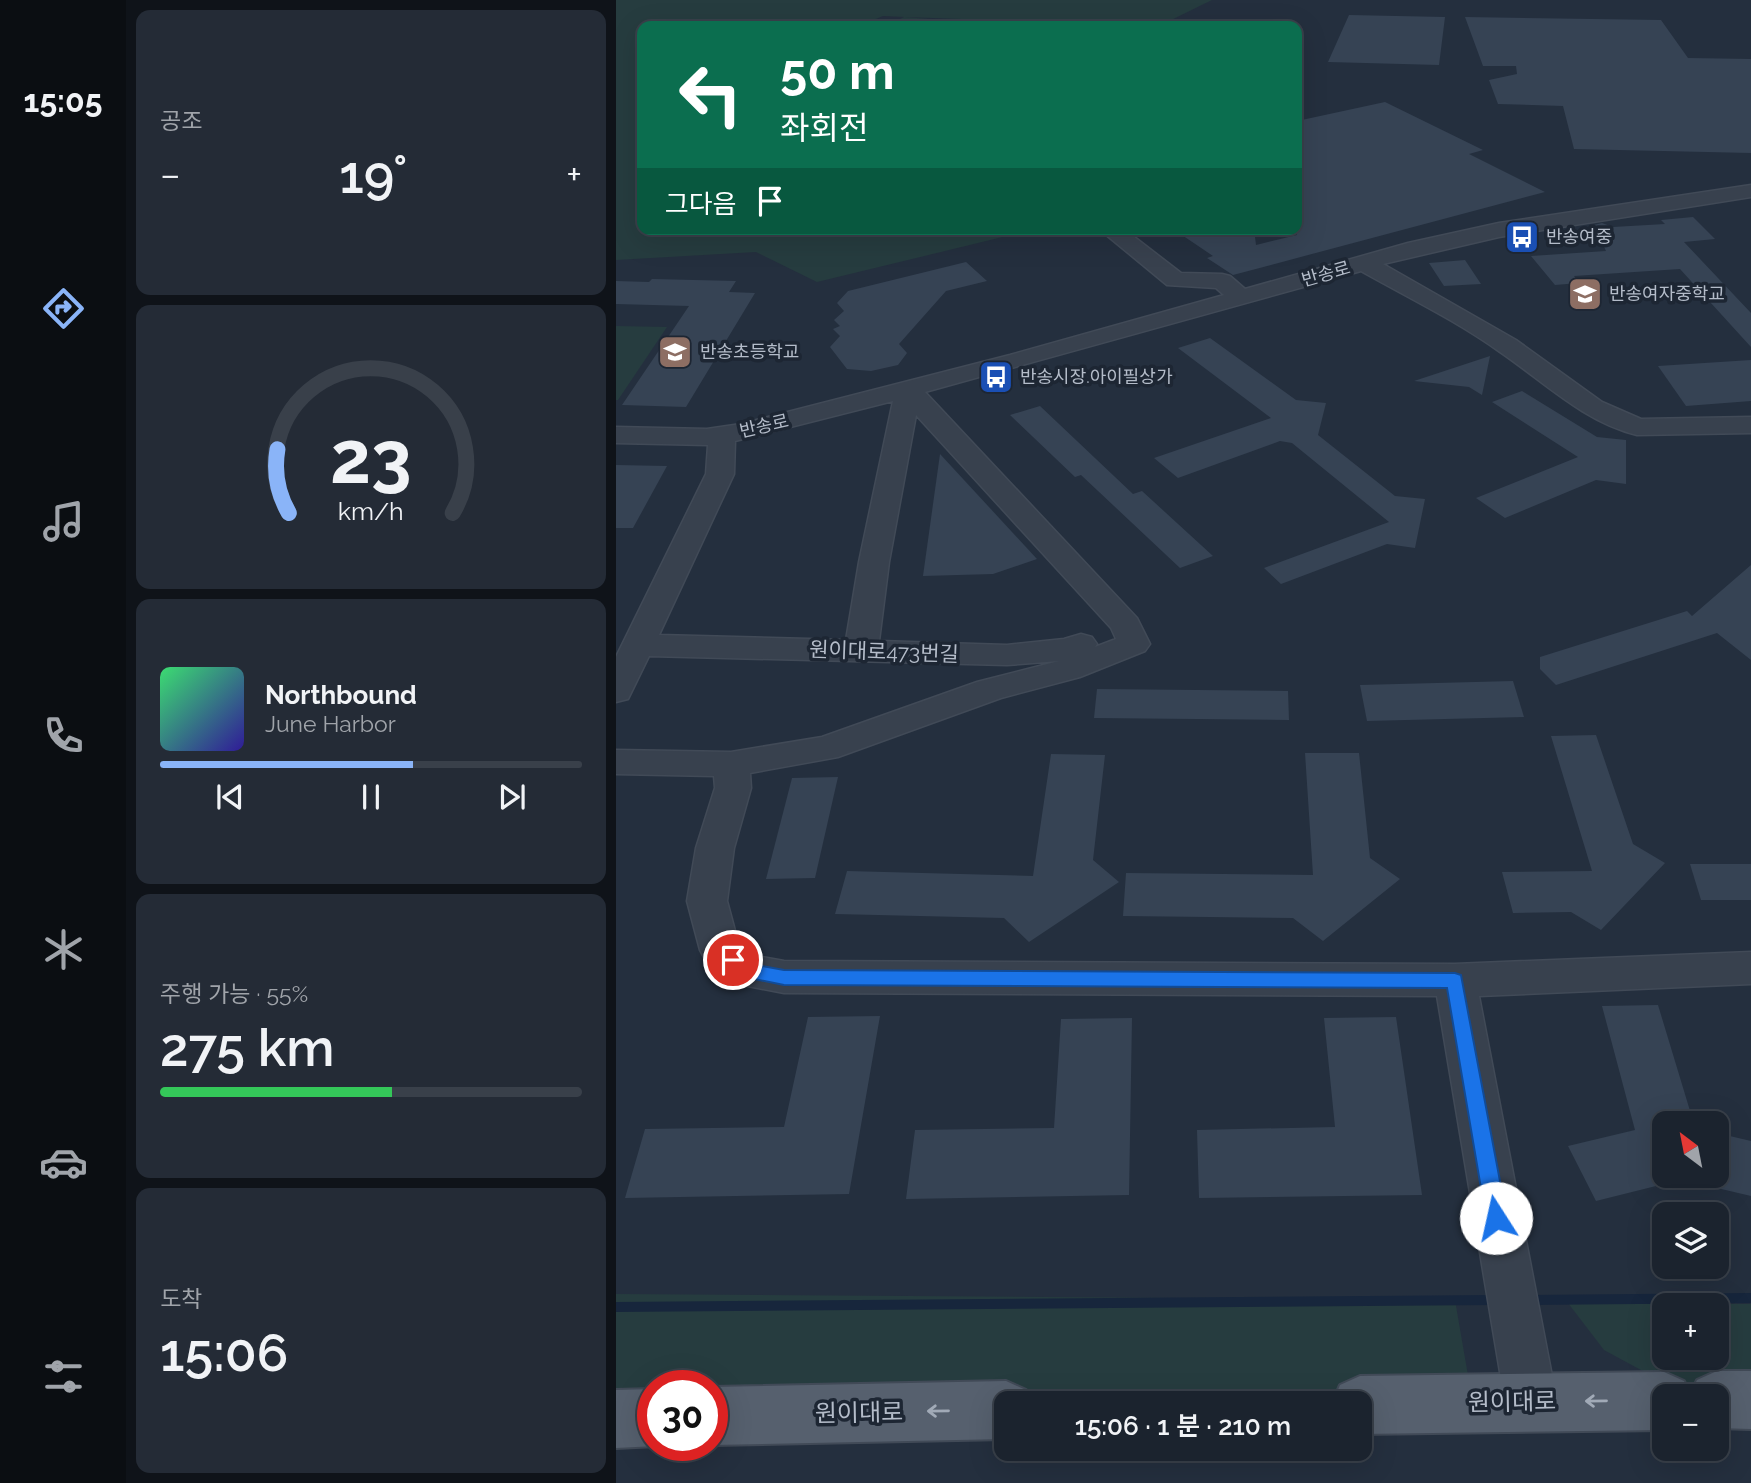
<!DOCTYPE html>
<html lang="ko">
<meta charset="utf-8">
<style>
:root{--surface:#1b232e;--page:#242b36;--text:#f1f3f6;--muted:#a0a4aa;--line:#39404a;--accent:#8ab4f8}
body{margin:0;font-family:Raleway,"Noto Sans KR",sans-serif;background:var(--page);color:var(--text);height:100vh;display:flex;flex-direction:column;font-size:26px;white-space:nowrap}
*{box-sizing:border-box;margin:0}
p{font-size:23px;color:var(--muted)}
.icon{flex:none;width:38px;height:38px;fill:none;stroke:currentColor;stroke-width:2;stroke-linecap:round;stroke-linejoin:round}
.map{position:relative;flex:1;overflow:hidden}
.side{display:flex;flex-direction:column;gap:10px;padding:10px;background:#0f1319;width:490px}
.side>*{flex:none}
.guide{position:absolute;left:21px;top:21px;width:665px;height:214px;border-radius:14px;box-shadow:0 7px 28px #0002,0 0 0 2px var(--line);background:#0b6e4f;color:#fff;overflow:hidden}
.needle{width:46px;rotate:328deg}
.buttons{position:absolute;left:1036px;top:1111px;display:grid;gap:14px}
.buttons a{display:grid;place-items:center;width:77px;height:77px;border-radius:14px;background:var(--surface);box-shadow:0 7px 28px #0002,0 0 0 2px var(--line);font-size:35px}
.speed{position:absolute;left:21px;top:1370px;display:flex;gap:14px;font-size:35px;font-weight:700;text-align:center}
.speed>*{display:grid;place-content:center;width:91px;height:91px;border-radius:50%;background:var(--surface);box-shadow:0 7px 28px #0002,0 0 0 2px var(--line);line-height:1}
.speed .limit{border:10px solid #d22;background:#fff;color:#111}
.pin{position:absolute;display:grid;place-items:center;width:60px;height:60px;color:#fff;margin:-30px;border:4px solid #fff;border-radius:50%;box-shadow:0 2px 7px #0007}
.me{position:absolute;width:77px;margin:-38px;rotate:350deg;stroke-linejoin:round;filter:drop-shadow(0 0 5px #0008)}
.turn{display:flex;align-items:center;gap:24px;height:147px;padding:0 28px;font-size:32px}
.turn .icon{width:91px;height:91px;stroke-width:2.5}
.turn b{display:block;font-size:49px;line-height:60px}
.then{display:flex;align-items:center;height:66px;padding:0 28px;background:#0003;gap:14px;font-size:26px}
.big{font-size:52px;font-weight:600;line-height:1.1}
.side .card{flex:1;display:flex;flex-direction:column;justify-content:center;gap:10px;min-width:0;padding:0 24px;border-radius:14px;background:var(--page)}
.side .dial{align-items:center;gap:0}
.dial svg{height:182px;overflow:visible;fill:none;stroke:var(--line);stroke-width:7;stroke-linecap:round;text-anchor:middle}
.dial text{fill:var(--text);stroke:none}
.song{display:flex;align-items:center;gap:21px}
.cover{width:84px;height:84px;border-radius:10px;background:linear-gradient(135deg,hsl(140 70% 55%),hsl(250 70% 35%))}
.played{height:7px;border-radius:4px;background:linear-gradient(90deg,var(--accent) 60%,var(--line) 60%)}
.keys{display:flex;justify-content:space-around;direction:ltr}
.heat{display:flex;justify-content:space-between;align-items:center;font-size:38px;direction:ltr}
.charge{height:10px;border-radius:5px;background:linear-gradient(90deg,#34c759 55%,var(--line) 0)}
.trip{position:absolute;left:378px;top:1391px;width:378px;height:70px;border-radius:14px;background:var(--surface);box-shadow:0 7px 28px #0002,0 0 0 2px var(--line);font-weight:600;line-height:70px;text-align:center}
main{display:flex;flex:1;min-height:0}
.tabs{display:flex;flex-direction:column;width:126px;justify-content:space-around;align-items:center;background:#0b0e12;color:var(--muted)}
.tabs .icon{width:49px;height:49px}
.tabs .on{color:var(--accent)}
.tabs b{font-size:32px;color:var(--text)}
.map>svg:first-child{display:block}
</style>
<main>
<nav class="tabs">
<b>15:05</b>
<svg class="icon on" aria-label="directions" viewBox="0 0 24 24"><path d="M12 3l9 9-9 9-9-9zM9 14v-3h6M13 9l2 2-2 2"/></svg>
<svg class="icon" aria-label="music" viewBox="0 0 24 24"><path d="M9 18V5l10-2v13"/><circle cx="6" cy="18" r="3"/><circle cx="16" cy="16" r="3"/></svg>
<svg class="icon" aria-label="phone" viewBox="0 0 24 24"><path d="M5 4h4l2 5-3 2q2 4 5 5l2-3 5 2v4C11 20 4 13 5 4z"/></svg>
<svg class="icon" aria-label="climate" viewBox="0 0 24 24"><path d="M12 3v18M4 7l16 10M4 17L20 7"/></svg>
<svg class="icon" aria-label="car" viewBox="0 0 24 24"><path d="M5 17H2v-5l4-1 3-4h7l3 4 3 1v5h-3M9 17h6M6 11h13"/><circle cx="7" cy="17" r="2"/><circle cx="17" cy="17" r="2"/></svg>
<svg class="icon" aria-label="filters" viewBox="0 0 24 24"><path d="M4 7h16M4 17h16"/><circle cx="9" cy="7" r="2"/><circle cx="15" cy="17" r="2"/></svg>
</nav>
<section class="side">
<div class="card"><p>공조</p>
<div class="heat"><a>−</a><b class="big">19°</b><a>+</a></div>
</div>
<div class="card dial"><svg viewBox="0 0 100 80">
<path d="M14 69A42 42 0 1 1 86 69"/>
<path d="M14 69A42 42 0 0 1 9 41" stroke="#8ab4f8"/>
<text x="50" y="56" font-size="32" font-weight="700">23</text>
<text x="50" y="72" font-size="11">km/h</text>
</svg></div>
<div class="card">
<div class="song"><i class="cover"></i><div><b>Northbound</b><p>June Harbor</p></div></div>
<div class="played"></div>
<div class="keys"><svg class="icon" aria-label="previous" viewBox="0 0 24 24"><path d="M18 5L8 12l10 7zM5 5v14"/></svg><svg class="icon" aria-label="pause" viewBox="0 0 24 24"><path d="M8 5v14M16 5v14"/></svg><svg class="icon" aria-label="next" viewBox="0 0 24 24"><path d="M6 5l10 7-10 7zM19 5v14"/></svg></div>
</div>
<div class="card"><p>주행 가능 · 55%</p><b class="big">275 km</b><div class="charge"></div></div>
<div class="card"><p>도착</p><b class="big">15:06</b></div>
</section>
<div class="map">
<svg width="1135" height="1483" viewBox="0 0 1135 1483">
<rect width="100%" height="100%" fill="#242f3e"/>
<g fill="#263c3f" fill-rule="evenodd">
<path d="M0 0H596L543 26 288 17 405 26H270L288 17 267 16 243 26H26V229H420L201 282 140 252 0 260Z"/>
<path d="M0 326 51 327 2 400H0Z"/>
<path d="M0 1294 839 1300 854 1387 96 1402V1386H37V1403L0 1404Z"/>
<path d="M952 1303 1135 1304V1382L1049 1383 988 1350ZM1048 1306H1101V1358H1048Z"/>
</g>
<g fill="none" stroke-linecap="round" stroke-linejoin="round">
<g stroke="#17263c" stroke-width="10">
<path d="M910 1300 1135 1298"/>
<path d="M0 1307 880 1300"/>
</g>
</g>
<g fill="#364354">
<path d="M733 15 829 17 823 65 712 62Z"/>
<path d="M849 17 1045 20 1072 58 1135 59V153L958 149 947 106 882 104 873 80 901 74 900 66H867Z"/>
<path d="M769 102 867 150 853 154 929 192 617 275 591 258 597 256 557 229H638L640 245 681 235V121Z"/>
<path d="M1077 217 1099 239 1068 242 1135 313V347L1064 269 958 276 963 283 939 285 915 256 990 251 978 225 986 223 997 227 1049 224 1045 220Z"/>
<path d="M849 260 865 284 828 286 813 263Z"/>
<path d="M350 262 371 281 330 291 283 344 291 353 282 365 255 371 231 369 214 347 224 336 217 329 224 326 218 320 228 311 221 303 232 291Z"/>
<path d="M36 279 120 281 113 292 139 293 70 407 6 405 73 306 0 304V281L33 282Z"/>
<path d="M594 338 680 400 710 403 702 435 779 496 809 499 799 548 771 544 665 584 648 568 773 522 676 443 664 441 562 478 538 458 655 418 562 348Z"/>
<path d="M874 356 866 395 853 387 798 381Z"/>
<path d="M1135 360V401L1070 406 1042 366Z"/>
<path d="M906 391 981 437 1010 440V484L980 480 889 518 860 498 962 457 876 402Z"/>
<path d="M424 406 517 494 526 491 597 556 564 568 465 475 459 477 394 415Z"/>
<path d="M324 454 421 559 377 574 307 576Z"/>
<path d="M0 465 51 466 17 528H0Z"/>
<path d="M1135 565V660L1101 633 940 685 924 669V657L1071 611 1076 616Z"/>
<path d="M897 681 908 717 751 721 744 685Z"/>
<path d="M481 689 672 691 673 720 478 718Z"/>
<path d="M980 735 1017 844 1049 863 985 930 955 912 897 913 886 872 976 871 935 736Z"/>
<path d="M689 753H743L754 858 784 879 707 941 677 918 507 916 510 873 697 875Z"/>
<path d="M435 754 489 755 477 860 503 882 413 942 388 918 219 914 231 871 417 876Z"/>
<path d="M222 777 199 878 150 879 176 778Z"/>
<path d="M1074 864H1135V900H1085Z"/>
<path d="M1042 1005 1078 1124H1048V1184L980 1201 952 1146 1019 1130 986 1006Z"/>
<path d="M264 1016 233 1194 9 1198 29 1129 168 1127 192 1017Z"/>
<path d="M780 1017 806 1195 583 1198 581 1130 719 1127 708 1018Z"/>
<path d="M516 1018 513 1195 290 1199 299 1130 438 1128 445 1019Z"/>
<path d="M1101 1133 1135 1141V1196L1101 1188Z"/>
</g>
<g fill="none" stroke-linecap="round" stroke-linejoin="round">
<g stroke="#414a57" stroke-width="3">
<path id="minor" d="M1135 185V197L883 237 767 264 900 340 986 402 1025 419 1135 417V433L1021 435C968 422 928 382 884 352 841 321 791 297 745 271L309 392 521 618 534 644 529 651 464 677 385 698 222 757 134 773 135 788 118 848 111 901 122 942 140 956 168 961 839 964 1135 952V984L863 996 941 1402 933 1420 915 1428 897 1420 889 1402 821 996 168 993 116 983 90 961 84 950 71 901 80 848 99 788 98 776 0 774V750L115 752 206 737 361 682 443 661 391 665 33 656 12 699 0 702V657L90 474 92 445 0 443V427L91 429 125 424 394 355 608 295 600 288 551 285 483 229H508L565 273 606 274 614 276 629 289 792 243 883 223ZM277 401 243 562 230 640 43 635 118 474 119 441ZM300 415 495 628 500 639 479 647 481 644 476 637 465 634 448 639 391 645 263 641 273 562Z"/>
</g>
<g stroke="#414a57" stroke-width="4">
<g id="major">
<path d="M1101 1371H1135V1429L1101 1428V1396H1048V1430L744 1434V1404H716L724 1385 744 1376 1048 1372 1068 1381 1074 1395 1081 1380Z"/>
<path d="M390 1381 410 1390 416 1404H390V1439L96 1445V1387Z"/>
<path d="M37 1389V1446H40L0 1448V1390Z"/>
</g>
</g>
<use href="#minor" fill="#38414e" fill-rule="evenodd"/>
<use href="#major" fill="#56606e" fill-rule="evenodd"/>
</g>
<defs><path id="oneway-shaft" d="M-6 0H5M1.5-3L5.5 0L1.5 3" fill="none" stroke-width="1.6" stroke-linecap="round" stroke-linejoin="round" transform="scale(1.75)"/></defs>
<g stroke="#a1aab7">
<use href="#oneway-shaft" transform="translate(980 1401) rotate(179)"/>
<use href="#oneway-shaft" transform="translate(322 1411) rotate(179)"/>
</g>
<path fill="#1a73e8" stroke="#114b97" stroke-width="2" d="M117 953 135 964 168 970 839 973 845 975 891 1218 888 1225 880 1228 873 1225 870 1218 831 988 168 985 123 976 108 960 110 955Z"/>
<defs>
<g id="bus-square" transform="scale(1.75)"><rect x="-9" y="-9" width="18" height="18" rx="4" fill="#1a4fb4" stroke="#1d2633"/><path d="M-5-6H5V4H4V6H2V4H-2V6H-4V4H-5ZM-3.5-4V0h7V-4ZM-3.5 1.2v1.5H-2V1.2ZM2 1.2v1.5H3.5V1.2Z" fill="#fff"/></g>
<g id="school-square" transform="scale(1.75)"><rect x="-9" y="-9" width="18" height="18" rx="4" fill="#8d6e63" stroke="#1d2633"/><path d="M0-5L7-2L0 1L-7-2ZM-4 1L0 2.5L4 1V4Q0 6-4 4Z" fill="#fff"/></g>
</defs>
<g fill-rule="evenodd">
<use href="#bus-square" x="906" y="237"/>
<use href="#school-square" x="969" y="294"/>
<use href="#school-square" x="59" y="352"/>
<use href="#bus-square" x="380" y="377"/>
</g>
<g text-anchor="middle" stroke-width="7" stroke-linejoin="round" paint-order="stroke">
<g font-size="18" fill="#b4bcc9" stroke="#1d2633" text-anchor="start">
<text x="930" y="243">반송여중</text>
<text x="993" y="300">반송여자중학교</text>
<text x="84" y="358">반송초등학교</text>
<text x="404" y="383">반송시장.아이필상가</text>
</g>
<g font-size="18" fill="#b4bcc9" stroke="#1d2633">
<text transform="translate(710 274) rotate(-16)" y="6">반송로</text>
<text transform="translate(148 426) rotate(-13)" y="6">반송로</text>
</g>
<g font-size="21" fill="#b4bcc9" stroke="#1d2633">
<text transform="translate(268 652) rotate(2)" y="7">원이대로473번길</text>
</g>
<g font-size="24" fill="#b4bcc9" stroke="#1d2633">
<text transform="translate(896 1402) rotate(-1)" y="8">원이대로</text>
<text transform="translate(243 1413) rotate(-1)" y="8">원이대로</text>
</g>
</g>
</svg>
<div class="buttons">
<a><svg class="needle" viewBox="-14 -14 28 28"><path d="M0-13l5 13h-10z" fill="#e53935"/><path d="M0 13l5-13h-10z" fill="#a0a4aa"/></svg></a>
<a><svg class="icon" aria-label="layers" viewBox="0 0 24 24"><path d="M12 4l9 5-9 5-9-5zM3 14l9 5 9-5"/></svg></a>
<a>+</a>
<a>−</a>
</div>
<div class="speed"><div class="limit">30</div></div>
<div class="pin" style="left:117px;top:960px;background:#d93025"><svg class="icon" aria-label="arrive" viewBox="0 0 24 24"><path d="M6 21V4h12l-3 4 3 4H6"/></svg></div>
<svg class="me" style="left:880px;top:1218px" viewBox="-20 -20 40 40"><circle r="19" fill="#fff"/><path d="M0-13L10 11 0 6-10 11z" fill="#1a73e8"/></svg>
<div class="trip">15:06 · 1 분 · 210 m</div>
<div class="guide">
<div class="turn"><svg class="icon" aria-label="left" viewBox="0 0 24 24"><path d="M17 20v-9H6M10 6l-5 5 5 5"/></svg><div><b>50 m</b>좌회전</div></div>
<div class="then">그다음<svg class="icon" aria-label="arrive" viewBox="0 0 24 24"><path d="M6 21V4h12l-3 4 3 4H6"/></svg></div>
</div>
</div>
</main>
